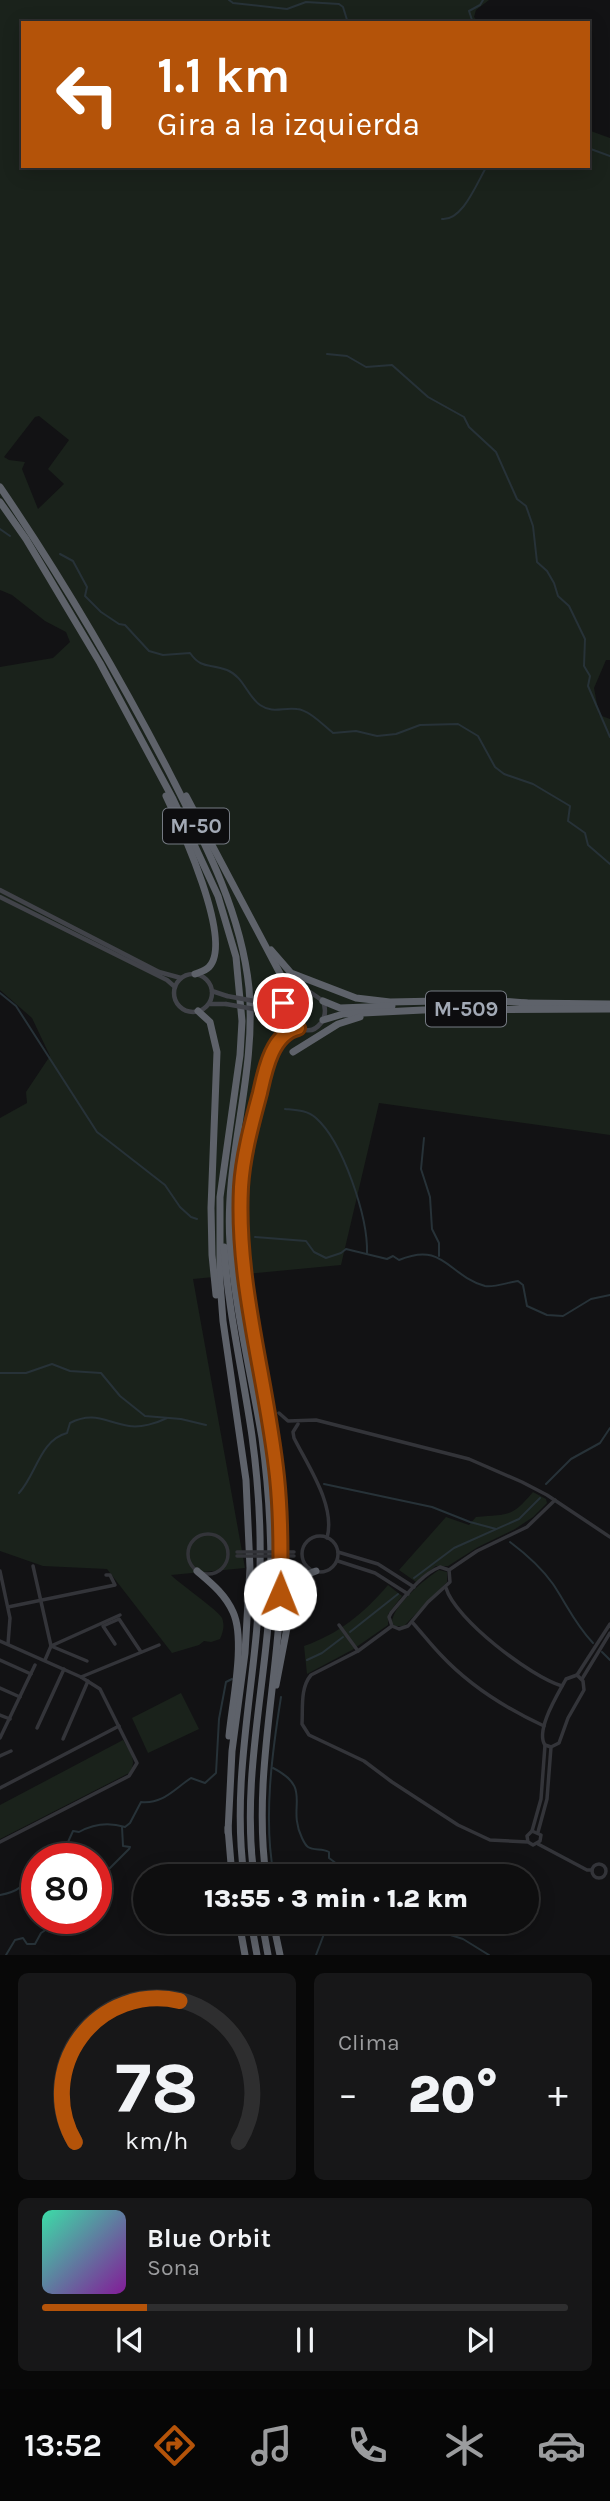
<!DOCTYPE html>
<html lang="es">
<meta charset="utf-8">
<style>
:root{--surface:#0e0e0f;--page:#171718;--text:#f1f3f6;--muted:#9b9c9e;--line:#2e2e2f;--accent:#b45309}
body{margin:0;font-family:Karla,sans-serif;background:var(--page);color:var(--text);height:100vh;display:flex;flex-direction:column;font-size:26px;white-space:nowrap}
*{box-sizing:border-box;margin:0}
p{font-size:23px;color:var(--muted)}
.icon{flex:none;width:38px;height:38px;fill:none;stroke:currentColor;stroke-width:2;stroke-linecap:round;stroke-linejoin:round}
.map{position:relative;height:1955px;overflow:hidden}
.details{display:flex;flex-direction:column;gap:18px;padding:18px;background:#080808;flex:1}
.details>*{flex:none}
.top-card{position:absolute;left:21px;top:21px;width:569px;height:147px;border-radius:0px;box-shadow:0 4px 18px #0003,0 0 0 2px var(--line);background:#b45309;color:#fff;overflow:hidden}
.speed{position:absolute;left:21px;top:1843px;display:flex;gap:14px;font-size:35px;font-weight:700;text-align:center}
.speed>*{display:grid;place-content:center;width:91px;height:91px;border-radius:50%;background:var(--surface);box-shadow:0 4px 18px #0003,0 0 0 2px var(--line);line-height:1}
.speed .limit{border:10px solid #d22;background:#fff;color:#111}
.pin{position:absolute;display:grid;place-items:center;width:60px;height:60px;color:#fff;margin:-30px;border:4px solid #fff;border-radius:50%;box-shadow:0 2px 7px #0007}
.me{position:absolute;width:77px;margin:-38px;rotate:1deg;stroke-linejoin:round;filter:drop-shadow(0 0 5px #0008)}
.turn{display:flex;align-items:center;gap:24px;height:147px;padding:0 21px;font-size:32px}
.turn .icon{width:91px;height:91px;stroke-width:2.5}
.turn b{display:block;font-size:49px;line-height:60px}
.big{font-size:52px;font-weight:800;line-height:1.1}
.details .card{flex:1;display:flex;flex-direction:column;justify-content:center;gap:10px;min-width:0;padding:0 24px;border-radius:10px;background:var(--page)}
.details .dial{align-items:center;gap:0}
.dial svg{height:182px;overflow:visible;fill:none;stroke:var(--line);stroke-width:7;stroke-linecap:round;text-anchor:middle}
.dial text{fill:var(--text);stroke:none}
.song{display:flex;align-items:center;gap:21px}
.cover{width:84px;height:84px;border-radius:10px;background:linear-gradient(135deg,hsl(160 70% 55%),hsl(290 70% 35%))}
.played{height:7px;border-radius:4px;background:linear-gradient(90deg,var(--accent) 20%,var(--line) 20%)}
.keys{display:flex;justify-content:space-around;direction:ltr}
.heat{display:flex;justify-content:space-between;align-items:center;font-size:38px;direction:ltr}
.details .tiles{flex:1;display:grid;gap:18px;grid-template-columns:1fr 1fr}
.card:last-child{grid-column:span 2}
.trip{position:absolute;left:133px;top:1864px;width:406px;height:70px;border-radius:35px;background:var(--surface);box-shadow:0 4px 18px #0003,0 0 0 2px var(--line);font-weight:800;line-height:70px;text-align:center}
.tab-bar{display:flex;height:112px;justify-content:space-around;align-items:center;background:#060606;color:var(--muted)}
.tab-bar .icon{width:49px;height:49px}
.tab-bar .current{color:var(--accent)}
.tab-bar b{font-size:32px;color:var(--text)}
.map>svg:first-child{display:block}
</style>
<div class="map">
<svg width="610" height="1955" viewBox="0 0 610 1955">
<rect width="100%" height="100%" fill="#121214"/>
<g fill="#1a221b" fill-rule="evenodd">
<path d="M0 0H489L476 10 474 17 479 23H23V166H588V130L610 138V660H606L594 688 599 715 610 719V1135L379 1103 341 1265 193 1279 245 1568 171 1575C180 1584 219 1611 222 1618 225 1626 223 1632 220 1639L211 1642 204 1641 199 1645 172 1653 107 1569 43 1566 0 1551V1118L27 1103 26 1092 50 1056 32 1018 0 990V667L53 658 70 642 66 632 45 621 12 595 0 590ZM39 416 69 440 48 469 64 484 38 509 22 469 25 462 9 460 4 457 35 417Z"/>
<path d="M533 1492 546 1499 547 1503 533 1517 515 1529 478 1547 448 1566H436L416 1582 399 1570 446 1517 469 1525 476 1517C509 1514 511 1518 533 1492Z"/>
<path d="M439 1570 447 1572V1582L404 1626H395L392 1623C391 1607 426 1578 439 1570Z"/>
<path d="M388 1585 402 1596 388 1614V1625L352 1650 307 1674 304 1646C339 1634 364 1613 388 1585Z"/>
<path d="M181 1693 199 1729 148 1753 132 1718Z"/>
<path d="M123 1740C130 1752 138 1761 129 1773L0 1839V1805Z"/>
</g>
<g fill="none" stroke-linecap="round" stroke-linejoin="round">
<g stroke="#273238" stroke-width="2">
<path d="M229 0 233 3 287 9 306 2 339 4 343 7 348 23"/>
<path d="M473 23 469 11 480 5 483 0"/>
<path d="M588 148 610 156"/>
<path d="M442 219C463 221 477 182 487 166"/>
<path d="M327 354 347 356 366 367 392 365 428 397 464 417 469 427 496 452 517 499 526 506 533 526 537 562 547 571 554 583 558 596 569 606 585 639 584 666 590 676 588 686 610 737"/>
<path d="M0 529 10 536"/>
<path d="M60 554 73 561 87 587 85 596 101 612 119 624 125 625 149 651 163 655 190 653C202 670 210 663 227 670 244 677 247 696 260 705 273 714 283 707 297 709 309 710 323 725 333 733L356 731 377 736 396 734 420 725 458 724 478 736 495 767 504 774 533 784 570 806 568 821 585 833 588 845 610 864"/>
<path d="M0 993 16 1006 97 1132 165 1185 180 1207 191 1217 197 1219"/>
<path d="M285 1109C296 1110 307 1110 316 1118 343 1142 368 1217 367 1253"/>
<path d="M424 1138 421 1169 430 1197 432 1229 439 1243V1256"/>
<path d="M255 1237 306 1241 314 1252 326 1258 341 1253 346 1249 387 1259 393 1256 399 1260C444 1241 447 1275 485 1286 493 1288 509 1282 518 1281L523 1285 527 1306 547 1315 563 1316 591 1299 610 1295"/>
<path d="M0 1373H26L52 1364 70 1371 101 1373 120 1396 145 1416 181 1419 206 1425"/>
<path d="M324 1484 432 1507 470 1522 496 1529"/>
<path d="M546 1484 571 1459 600 1443 610 1428"/>
<path d="M19 1493C36 1475 40 1440 67 1433L70 1423C94 1411 105 1422 129 1426 141 1428 157 1423 167 1418"/>
<path d="M510 1542C526 1554 541 1567 553 1584 567 1605 575 1624 593 1643"/>
<path d="M414 1578 454 1548 519 1519 540 1498"/>
<path d="M350 1632 398 1594"/>
<path d="M602 1652 610 1660"/>
<path d="M307 1660 322 1653 343 1637"/>
<path d="M273 1768C314 1789 286 1805 302 1838 303 1840 305 1845 308 1847 314 1851 322 1848 329 1852V1858L353 1876"/>
<path d="M56 1858 63 1853 73 1831 79 1832C93 1824 109 1822 125 1827L130 1823 141 1802C163 1804 173 1790 191 1778L205 1783 216 1773 219 1719 226 1682 232 1679"/>
<path d="M274 1876C263 1820 272 1753 281 1697"/>
<path d="M96 1882 129 1849 130 1847 123 1846 122 1827"/>
<path d="M0 1895C17 1892 26 1886 31 1870L37 1872"/>
<path d="M296 1922 324 1934 316 1955"/>
<path d="M422 1922 441 1932 463 1939 489 1955"/>
<path d="M6 1955 15 1940 23 1938 27 1944H35L41 1933 59 1921 60 1918"/>
</g>
<g stroke="#333439" stroke-width="3.5">
<path d="M279 1413 288 1421 316 1420 469 1459 522 1482 547 1495 610 1537"/>
<path d="M298 1424 293 1432 294 1438C308 1466 336 1506 327 1538"/>
<circle cx="208" cy="1554" r="20"/>
<circle cx="320" cy="1554" r="18"/>
<path d="M338 1552 378 1564 414 1587"/>
<path d="M338 1561 375 1573 408 1594"/>
<path d="M33 1566 51 1646 87 1661"/>
<path d="M440 1567 449 1570 450 1582 428 1602 408 1626 399 1629 392 1626 389 1617 391 1613C405 1597 420 1575 440 1567Z"/>
<path d="M449 1570 477 1551 527 1527 555 1500"/>
<path d="M0 1571 10 1618 8 1644"/>
<path d="M446 1588C455 1619 531 1677 562 1686"/>
<path d="M8 1607 115 1585 110 1575H106"/>
<path d="M412 1622C422 1633 431 1645 441 1655 470 1686 505 1708 544 1726"/>
<path d="M339 1625 358 1651"/>
<path d="M392 1626 358 1651 311 1675C300 1688 303 1708 302 1724L309 1735 364 1761 392 1782 458 1825 490 1840 528 1842 533 1845 540 1841 541 1835 532 1831 527 1836 528 1842"/>
<path d="M0 1641 81 1677 100 1689 137 1763 129 1776 0 1842"/>
<path d="M115 1644 103 1626 119 1619 141 1652"/>
<path d="M0 1660 31 1674"/>
<path d="M45 1660 51 1646 120 1615"/>
<path d="M577 1675 583 1681 584 1690 568 1718 559 1743 551 1747 545 1745C535 1730 558 1694 566 1679Z"/>
<path d="M577 1675 610 1624"/>
<path d="M81 1677 159 1645"/>
<path d="M582 1679 610 1633"/>
<path d="M0 1688 20 1697"/>
<path d="M0 1715 10 1719"/>
<path d="M37 1728 64 1669"/>
<path d="M0 1738 35 1665"/>
<path d="M63 1739 88 1681"/>
<path d="M0 1756 11 1751"/>
<path d="M0 1788 119 1726"/>
<path d="M532 1831 541 1799 545 1745"/>
<path d="M538 1832 547 1799 551 1747"/>
<path d="M538 1844 587 1870H592"/>
<circle cx="599" cy="1871" r="7"/>
</g>
<g stroke="#414349" stroke-width="4.5">
<path d="M0 890 159 972 181 978"/>
<path d="M0 897 167 980 175 987"/>
<circle cx="193" cy="993" r="19"/>
<path d="M212 991 227 996"/>
<path d="M265 1003 288 1002"/>
<path d="M210 1004H226"/>
<path d="M265 1011C270 1012 277 1012 282 1014 294 1021 307 1041 321 1023 326 1016 326 1009 323 1001L310 992H300L288 1002V1019"/>
</g>
<g stroke="#5e626a" stroke-width="7">
<path d="M0 487C62 578 117 672 168 770 203 839 241 910 249 988 257 1074 224 1158 230 1243 235 1309 251 1373 262 1438 268 1482 271 1526 271 1570 270 1672 240 1773 254 1876"/>
<path d="M0 502 26 539 100 663 173 799 218 896 236 957 242 1021 240 1055 220 1197V1282L223 1321 246 1480 250 1568 245 1653 232 1751 228 1832"/>
<path d="M166 796C180 825 234 941 209 967 205 971 200 972 195 974"/>
<path d="M186 796 284 981 300 992"/>
<path d="M271 950 291 973 356 998 390 1002 488 1000 526 1003"/>
<path d="M323 1001 340 1008 392 1006"/>
<path d="M523 1003 610 1004"/>
<path d="M198 1011 210 1022 217 1052 211 1208 212 1255 216 1295"/>
<path d="M323 1020 343 1014 423 1010 610 1009"/>
<path d="M293 1052 338 1024 360 1017"/>
<path d="M224 1247C228 1311 243 1373 252 1436 258 1480 261 1525 260 1569 259 1672 230 1773 244 1876"/>
<path d="M236 1261 246 1315"/>
<path d="M197 1571C211 1583 225 1594 233 1612 246 1640 232 1703 229 1736"/>
<path d="M276 1685 295 1586 300 1577 316 1571"/>
<path d="M228 1828 232 1876"/>
<path d="M266 1876C252 1773 281 1673 281 1570 281 1527 279 1485 273 1443 261 1357 236 1273 241 1186 243 1154 252 1123 260 1092 265 1069 272 1034 298 1028"/>
<path d="M239 1922 245 1955"/>
<path d="M251 1922 257 1955"/>
<path d="M262 1922 268 1955"/>
<path d="M273 1922 280 1955"/>
</g>
<g stroke="#333439" stroke-width="3.5">
<path d="M237 1552H294"/>
<path d="M237 1556H294"/>
</g>
<g stroke="#414349" stroke-width="4.5">
<path d="M227 996 265 1003"/>
<path d="M226 1004 265 1011"/>
</g>
</g>
<g fill="none" stroke-linecap="round" stroke-linejoin="round">
<g stroke="#753606" stroke-width="18">
<path id="route" d="M280 1594C281 1555 281 1516 277 1477 267 1380 236 1285 241 1187 243 1155 252 1123 260 1093 265 1070 272 1034 298 1028L288 1019V1002L283 1003"/>
</g>
<use href="#route" stroke="#b45309" stroke-width="12"/>
</g>
<g text-anchor="middle" stroke-width="7" stroke-linejoin="round" paint-order="stroke">
<g fill="#0d0d0f" stroke="#757a83" stroke-width="2">
<rect x="163" y="808.5" width="66" height="35" rx="5"/>
<rect x="426" y="991.5" width="80" height="35" rx="5"/>
</g>
<g font-size="21" font-weight="bold" fill="#a2a9b5">
<text x="196" y="833">M-50</text>
<text x="466" y="1016">M-509</text>
</g>
</g>
</svg>
<div class="speed"><div class="limit">80</div></div>
<div class="pin" style="left:283px;top:1003px;background:#d93025"><svg class="icon" aria-label="arrive" viewBox="0 0 24 24"><path d="M6 21V4h12l-3 4 3 4H6"/></svg></div>
<svg class="me" style="left:280px;top:1594px" viewBox="-20 -20 40 40"><circle r="19" fill="#fff"/><path d="M0-13L10 11 0 6-10 11z" fill="#b45309"/></svg>
<div class="trip">13:55 · 3 min · 1.2 km</div>
<div class="top-card">
<div class="turn"><svg class="icon" aria-label="left" viewBox="0 0 24 24"><path d="M17 20v-9H6M10 6l-5 5 5 5"/></svg><div><b>1.1 km</b>Gira a la izquierda</div></div>
</div>
</div>
<section class="details">
<div class="tiles">
<div class="card dial"><svg viewBox="0 0 100 80">
<path d="M14 69A42 42 0 1 1 86 69"/>
<path d="M14 69A42 42 0 0 1 60 7" stroke="#b45309"/>
<text x="50" y="56" font-size="32" font-weight="700">78</text>
<text x="50" y="72" font-size="11">km/h</text>
</svg></div>
<div class="card"><p>Clima</p>
<div class="heat"><a>−</a><b class="big">20°</b><a>+</a></div>
</div>
<div class="card">
<div class="song"><i class="cover"></i><div><b>Blue Orbit</b><p>Sona</p></div></div>
<div class="played"></div>
<div class="keys"><svg class="icon" aria-label="previous" viewBox="0 0 24 24"><path d="M18 5L8 12l10 7zM5 5v14"/></svg><svg class="icon" aria-label="pause" viewBox="0 0 24 24"><path d="M8 5v14M16 5v14"/></svg><svg class="icon" aria-label="next" viewBox="0 0 24 24"><path d="M6 5l10 7-10 7zM19 5v14"/></svg></div>
</div>
</div>
</section>
<nav class="tab-bar">
<b>13:52</b>
<svg class="icon current" aria-label="directions" viewBox="0 0 24 24"><path d="M12 3l9 9-9 9-9-9zM9 14v-3h6M13 9l2 2-2 2"/></svg>
<svg class="icon" aria-label="music" viewBox="0 0 24 24"><path d="M9 18V5l10-2v13"/><circle cx="6" cy="18" r="3"/><circle cx="16" cy="16" r="3"/></svg>
<svg class="icon" aria-label="phone" viewBox="0 0 24 24"><path d="M5 4h4l2 5-3 2q2 4 5 5l2-3 5 2v4C11 20 4 13 5 4z"/></svg>
<svg class="icon" aria-label="climate" viewBox="0 0 24 24"><path d="M12 3v18M4 7l16 10M4 17L20 7"/></svg>
<svg class="icon" aria-label="car" viewBox="0 0 24 24"><path d="M5 17H2v-5l4-1 3-4h7l3 4 3 1v5h-3M9 17h6M6 11h13"/><circle cx="7" cy="17" r="2"/><circle cx="17" cy="17" r="2"/></svg>
</nav>
